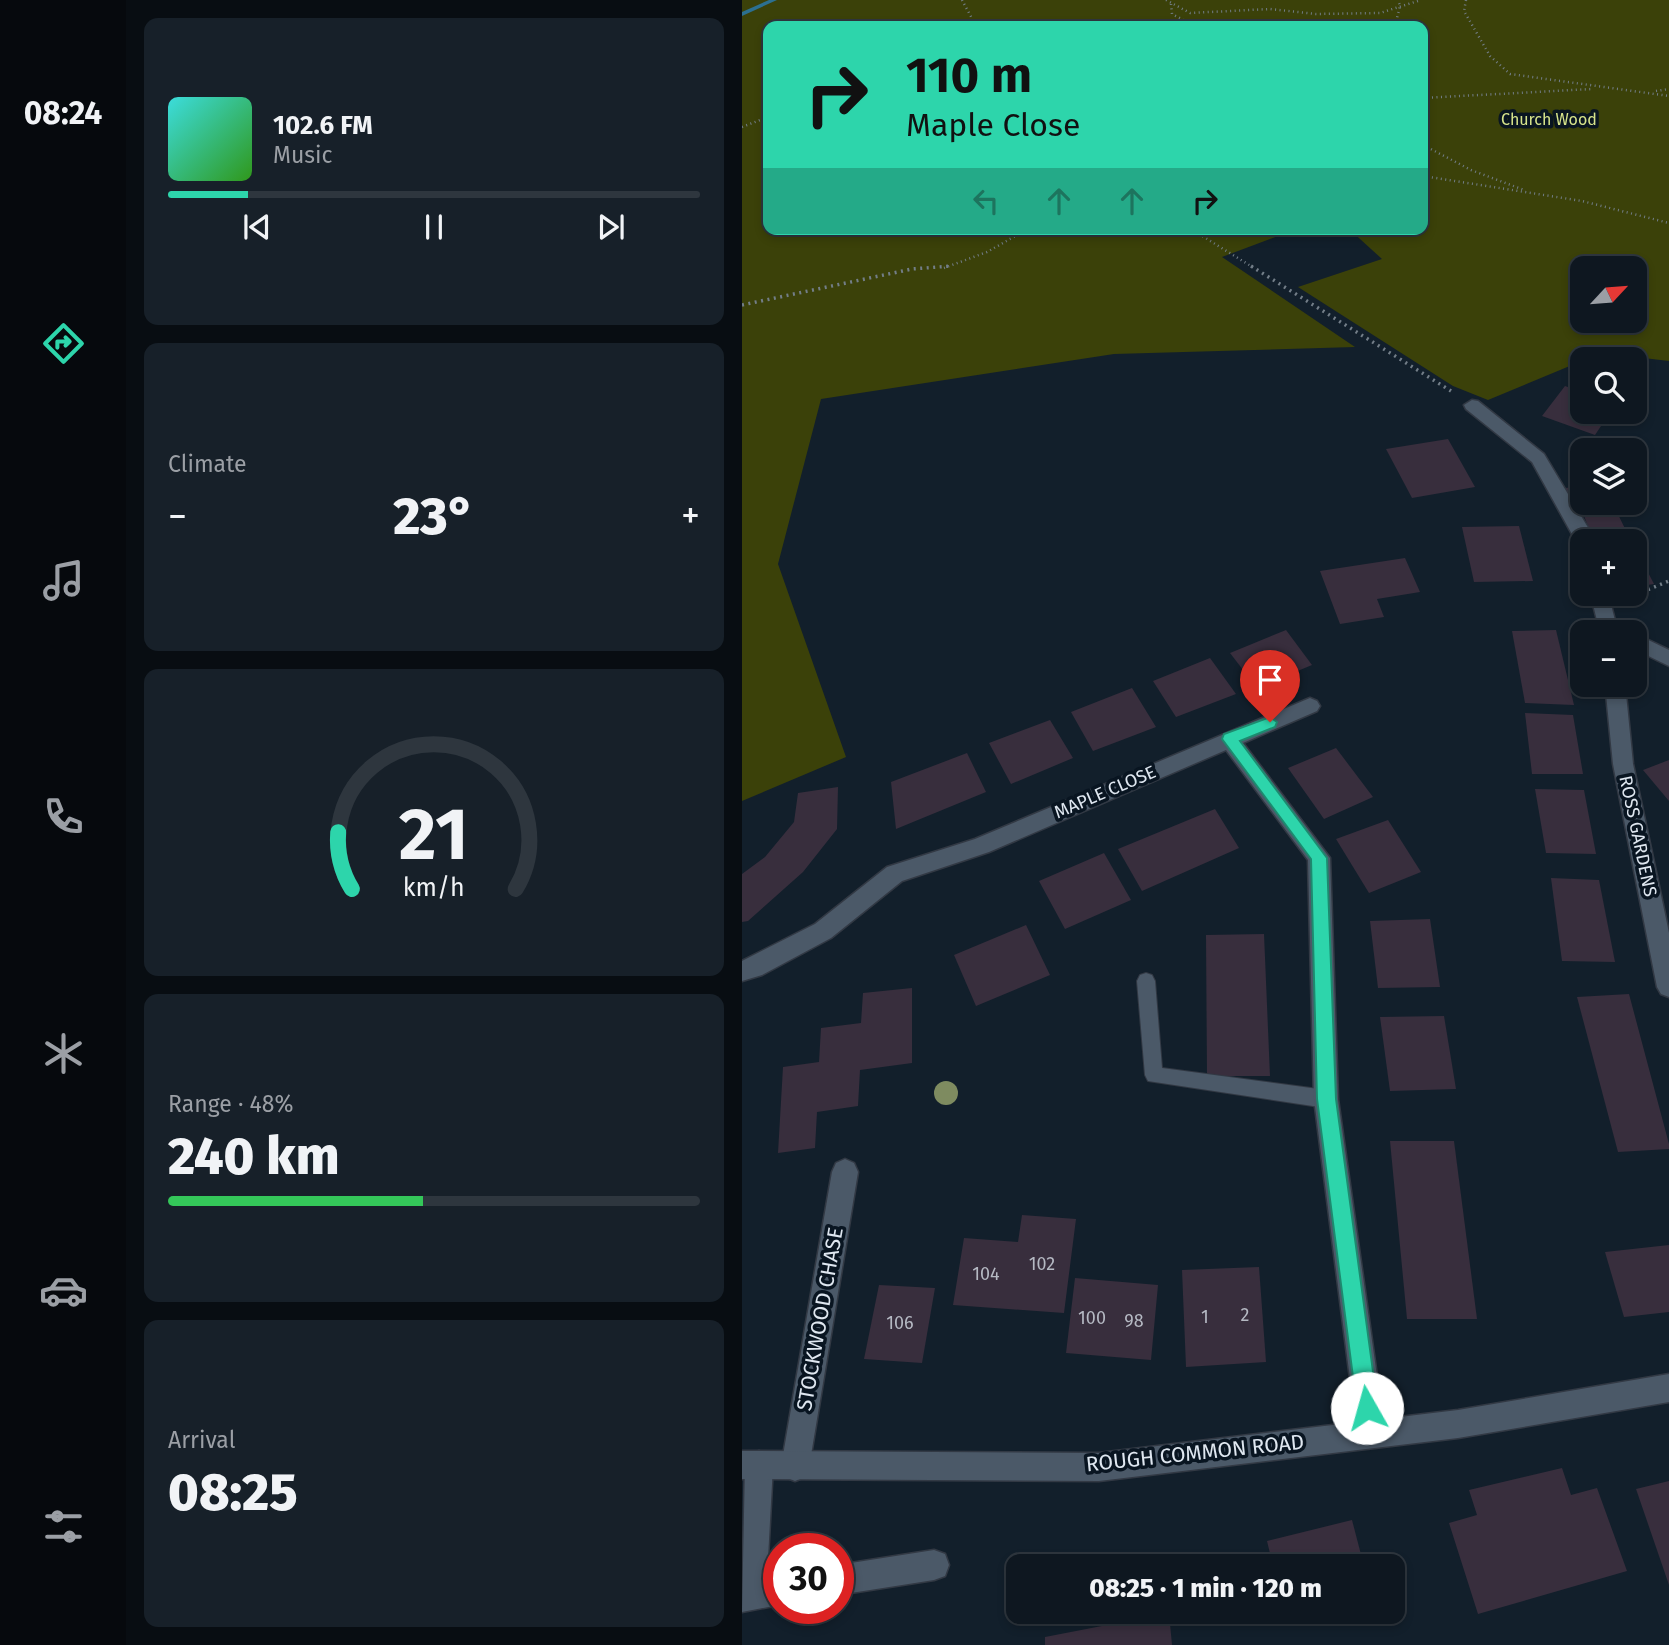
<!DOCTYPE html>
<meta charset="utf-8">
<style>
:root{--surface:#0e1720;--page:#172029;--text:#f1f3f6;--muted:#9b9fa5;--line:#2e363e;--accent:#2dd5ab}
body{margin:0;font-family:"Fira Sans",sans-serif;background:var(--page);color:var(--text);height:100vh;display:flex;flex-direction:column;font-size:26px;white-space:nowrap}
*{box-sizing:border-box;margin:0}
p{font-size:23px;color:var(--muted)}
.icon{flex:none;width:38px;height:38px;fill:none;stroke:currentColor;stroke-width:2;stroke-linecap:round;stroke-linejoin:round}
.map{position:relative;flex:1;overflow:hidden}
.drawer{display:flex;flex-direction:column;gap:18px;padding:18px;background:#080d12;width:616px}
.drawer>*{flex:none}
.hud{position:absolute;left:21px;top:21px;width:665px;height:214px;border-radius:14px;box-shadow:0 4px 10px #0003,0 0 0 2px var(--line);background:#2dd5ab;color:#111;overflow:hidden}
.needle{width:46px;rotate:64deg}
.controls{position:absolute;left:828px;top:256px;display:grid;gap:14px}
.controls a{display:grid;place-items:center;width:77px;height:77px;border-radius:14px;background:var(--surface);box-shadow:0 4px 10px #0003,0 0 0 2px var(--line);font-size:35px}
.speed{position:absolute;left:21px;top:1533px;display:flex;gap:14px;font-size:35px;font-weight:700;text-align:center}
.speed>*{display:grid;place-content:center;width:91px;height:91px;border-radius:50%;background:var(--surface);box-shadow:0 4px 10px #0003,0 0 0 2px var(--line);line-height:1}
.speed .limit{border:10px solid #d22;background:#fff;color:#111}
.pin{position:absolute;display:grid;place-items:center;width:60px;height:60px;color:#fff;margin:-72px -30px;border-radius:50% 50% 50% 0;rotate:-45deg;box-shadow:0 0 7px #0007}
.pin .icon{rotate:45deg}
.me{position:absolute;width:77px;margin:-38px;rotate:353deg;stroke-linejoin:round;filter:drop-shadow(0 0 5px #0008)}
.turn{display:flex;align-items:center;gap:24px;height:147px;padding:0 28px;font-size:32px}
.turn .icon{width:91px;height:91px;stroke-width:2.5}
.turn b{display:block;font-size:49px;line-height:60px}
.lanes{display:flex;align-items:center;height:66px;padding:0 28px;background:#0003;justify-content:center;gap:35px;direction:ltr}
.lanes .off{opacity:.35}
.big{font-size:52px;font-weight:800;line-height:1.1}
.drawer .widget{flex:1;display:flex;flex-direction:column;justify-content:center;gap:10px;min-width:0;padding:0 24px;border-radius:14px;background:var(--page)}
.drawer .dial{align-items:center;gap:0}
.dial svg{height:182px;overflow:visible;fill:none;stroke:var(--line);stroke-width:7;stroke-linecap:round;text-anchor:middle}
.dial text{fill:var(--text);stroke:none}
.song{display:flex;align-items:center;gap:21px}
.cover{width:84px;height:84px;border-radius:10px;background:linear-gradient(135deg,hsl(180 70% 55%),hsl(110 70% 35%))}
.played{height:7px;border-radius:4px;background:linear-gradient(90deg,var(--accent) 15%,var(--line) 15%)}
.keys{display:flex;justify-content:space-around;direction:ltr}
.heat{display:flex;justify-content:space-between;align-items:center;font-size:38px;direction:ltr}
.charge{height:10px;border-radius:5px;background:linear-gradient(90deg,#34c759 48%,var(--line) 0)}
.trip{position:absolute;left:264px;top:1554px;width:399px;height:70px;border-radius:14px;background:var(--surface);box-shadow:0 4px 10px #0003,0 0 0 2px var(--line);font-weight:800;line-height:70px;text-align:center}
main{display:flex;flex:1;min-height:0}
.menu{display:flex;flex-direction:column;width:126px;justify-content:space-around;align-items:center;background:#06090d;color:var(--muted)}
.menu .icon{width:49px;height:49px}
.menu .active{color:var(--accent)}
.menu b{font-size:32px;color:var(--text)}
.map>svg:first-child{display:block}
</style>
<main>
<nav class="menu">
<b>08:24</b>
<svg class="icon active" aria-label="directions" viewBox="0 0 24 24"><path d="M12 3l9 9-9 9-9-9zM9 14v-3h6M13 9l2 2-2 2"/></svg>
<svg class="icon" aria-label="music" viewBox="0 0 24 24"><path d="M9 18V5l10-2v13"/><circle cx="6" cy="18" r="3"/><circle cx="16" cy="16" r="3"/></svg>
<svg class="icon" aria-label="phone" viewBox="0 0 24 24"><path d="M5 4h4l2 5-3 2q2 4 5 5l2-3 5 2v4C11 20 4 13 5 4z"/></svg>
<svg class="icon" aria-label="climate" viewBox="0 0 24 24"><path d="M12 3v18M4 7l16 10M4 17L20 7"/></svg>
<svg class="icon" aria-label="car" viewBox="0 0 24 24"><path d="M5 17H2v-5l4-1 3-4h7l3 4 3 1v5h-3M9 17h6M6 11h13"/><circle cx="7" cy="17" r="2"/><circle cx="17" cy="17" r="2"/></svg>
<svg class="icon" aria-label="filters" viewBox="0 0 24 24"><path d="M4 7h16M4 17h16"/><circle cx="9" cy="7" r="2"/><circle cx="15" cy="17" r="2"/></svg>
</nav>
<section class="drawer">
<div class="widget">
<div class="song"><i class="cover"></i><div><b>102.6 FM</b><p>Music</p></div></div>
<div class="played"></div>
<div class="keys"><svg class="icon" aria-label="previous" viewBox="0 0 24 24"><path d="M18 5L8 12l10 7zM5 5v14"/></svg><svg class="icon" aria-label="pause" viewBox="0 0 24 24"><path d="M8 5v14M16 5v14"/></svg><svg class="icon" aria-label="next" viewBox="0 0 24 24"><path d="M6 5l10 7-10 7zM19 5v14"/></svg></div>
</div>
<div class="widget"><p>Climate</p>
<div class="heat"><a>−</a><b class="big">23°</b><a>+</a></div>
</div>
<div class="widget dial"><svg viewBox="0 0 100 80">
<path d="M14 69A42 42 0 1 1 86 69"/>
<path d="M14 69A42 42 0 0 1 8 44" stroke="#2dd5ab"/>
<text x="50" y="56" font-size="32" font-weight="700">21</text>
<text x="50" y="72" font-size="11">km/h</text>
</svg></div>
<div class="widget"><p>Range · 48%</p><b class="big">240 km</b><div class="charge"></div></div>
<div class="widget"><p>Arrival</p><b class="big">08:25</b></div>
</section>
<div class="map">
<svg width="927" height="1645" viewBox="0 0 927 1645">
<rect width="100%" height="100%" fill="#121f2b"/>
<path fill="#3b4109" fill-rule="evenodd" d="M0 0H927V361L859 353 746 400 711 386 556 287 640 259 607 229H681V26H26V229H555L480 257 613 347 372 354 79 399 36 564 104 757 0 801ZM840 268H892V320H840Z"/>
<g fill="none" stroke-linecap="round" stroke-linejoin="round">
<path fill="#2c7090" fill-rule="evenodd" d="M27 0H35L0 16V12Z"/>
</g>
<g fill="#382e3d">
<path d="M823 386 840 392V411H869L853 435 800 416Z"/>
<path d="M706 439 733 487 670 498 644 449Z"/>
<path d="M840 487V502H870L889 541H852L834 496H824L821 488Z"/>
<path d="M777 526 791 581 732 582 720 527Z"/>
<path d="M892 548 898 557 912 584 892 587Z"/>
<path d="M663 558 678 592 635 599 642 617 598 624 578 571Z"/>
<path d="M544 630 570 665 515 688 488 653Z"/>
<path d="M814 630 832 705 783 703 770 631Z"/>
<path d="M468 658 494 694 434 717 411 681Z"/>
<path d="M390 688 414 727 351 751 329 712Z"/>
<path d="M783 713 831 715 841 774H790Z"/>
<path d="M308 720 331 758 269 784 247 743Z"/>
<path d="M594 748 631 797 582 819 546 768Z"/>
<path d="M225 753 244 792 154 829 149 782Z"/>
<path d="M927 760V801L901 770Z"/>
<path d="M96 787 95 829 61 872 6 921 0 922V874L23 857 52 822 56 793Z"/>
<path d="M793 789 842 790 854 854 804 853Z"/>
<path d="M473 809 497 848 400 891 376 849Z"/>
<path d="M646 820 679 872 627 893 594 839Z"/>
<path d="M362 853 389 900 323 929 297 881Z"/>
<path d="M809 878 857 880 873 962 820 961Z"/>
<path d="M688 919 698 987 636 988 628 921Z"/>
<path d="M284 925 308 975 234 1006 212 955Z"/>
<path d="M522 934 528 1076H465L464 935Z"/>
<path d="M170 988V1063L118 1070 116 1106 75 1112 73 1148 36 1153 41 1067 77 1062 79 1028 119 1023 121 993Z"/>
<path d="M887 994 927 1144V1149L876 1152 835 997Z"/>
<path d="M702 1016 714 1089 648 1091 638 1017Z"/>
<path d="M648 1141H712L735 1319H665Z"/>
<path d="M280 1215 334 1219 322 1313 211 1305 222 1238 276 1242Z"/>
<path d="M927 1245V1312L882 1317 863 1252Z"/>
<path d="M517 1267 524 1362 444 1367 440 1270Z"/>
<path d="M333 1278 416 1285 409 1360 324 1353Z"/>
<path d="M137 1285 193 1288 180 1363 122 1359Z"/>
<path d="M820 1468 829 1495 855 1488 885 1571 736 1614 707 1523 735 1515 727 1490Z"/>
<path d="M927 1481V1585L894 1489Z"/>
<path d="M610 1520 622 1566H531L525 1541Z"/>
<path d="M427 1613 430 1645H303V1637Z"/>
</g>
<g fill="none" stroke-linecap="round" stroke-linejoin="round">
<g stroke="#323944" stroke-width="2">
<path id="lane" d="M404 973 410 975 413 981 420 1068 584 1090 590 1093 593 1099 590 1105 584 1108 406 1081 403 1075 395 981 398 975Z"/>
</g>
<g stroke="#323944" stroke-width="3">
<g id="street">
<path d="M730 400 736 401 802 454 848 531 851 541H840V547L836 545 790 462 724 409 722 405Z"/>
<path d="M848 593H866L876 632H858Z"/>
<path d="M892 633 927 650V666L892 649Z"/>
<path d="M863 684H883L891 764 927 933V997L919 994 915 987 871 764Z"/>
<path d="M568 698 575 701 578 706 575 711 501 743 588 858 596 1099 643 1433 639 1443 629 1447 619 1443 615 1433 572 1099 566 860 484 750 247 852 160 881 89 938 20 975 0 981V961L73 924 145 867 233 839Z"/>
<path d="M103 1159 112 1163 116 1172 67 1467 63 1477 53 1481 43 1477 39 1467 90 1172 94 1163Z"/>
<path d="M17 1451 27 1455 31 1465 25 1577 37 1575V1605L0 1612 3 1465 7 1455Z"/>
<path d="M192 1550 203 1554 207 1565 203 1576 192 1580 96 1595V1565Z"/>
</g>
</g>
<g stroke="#323944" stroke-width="3">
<path id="secondary" d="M927 1374V1402L716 1438 357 1481 0 1479V1451L357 1453 716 1410Z"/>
</g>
<g stroke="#737e88" stroke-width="2.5" stroke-dasharray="1 3.5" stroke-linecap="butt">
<path d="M220 0 234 26"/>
<path d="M424 0 448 13 528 9 574 14 638 13 679 0"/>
<path d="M724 0 722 11 748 56 768 74 927 96"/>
<path d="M429 4 430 14 453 26"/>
<path d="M653 26 658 6 656 0"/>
<path d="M914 91 927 89"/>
<path d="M681 98 850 89"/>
<path d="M0 127 26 117"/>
<path d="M681 145 729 170 782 190"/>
<path d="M681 176 840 201 927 223"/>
<path d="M449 229 512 268"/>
<path d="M202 268 245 252 277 234H336L395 229"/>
</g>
<g stroke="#737e88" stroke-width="3.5" stroke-dasharray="2 4.5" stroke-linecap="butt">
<path d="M509 266 709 391"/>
<path d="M0 305 170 269 209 266"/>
<path d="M888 597 927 581"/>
</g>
<use href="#lane" fill="#4b5968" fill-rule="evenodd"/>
<use href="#street" fill="#4b5968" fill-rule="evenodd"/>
<use href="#secondary" fill="#4b5968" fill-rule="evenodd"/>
</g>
<circle fill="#7e8b60" cx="204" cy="1093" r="12"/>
<path fill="#2dd5ab" stroke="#1d8a6f" stroke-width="2" d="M528 717 535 722 533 727 498 741 585 858 594 1099 636 1408 633 1415 625 1418 618 1415 615 1408 575 1099 569 859 480 739 482 734Z"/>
<g text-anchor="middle" stroke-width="7" stroke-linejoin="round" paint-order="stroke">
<g font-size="16" fill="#d7e48b" stroke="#091521">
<text x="807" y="125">Church Wood</text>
</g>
<g font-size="18" fill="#dfe7f0" stroke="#091521">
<text transform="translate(363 792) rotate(-23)" y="6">MAPLE CLOSE</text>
<text transform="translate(896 836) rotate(78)" y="6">ROSS GARDENS</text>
</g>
<g font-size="18" fill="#b5b9c3">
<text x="300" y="1270">102</text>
<text x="244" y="1280">104</text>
<text x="503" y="1321">2</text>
<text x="463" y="1323">1</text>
<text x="350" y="1324">100</text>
<text x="392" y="1327">98</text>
<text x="158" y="1329">106</text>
</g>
<g font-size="21" fill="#dfe7f0" stroke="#091521">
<text transform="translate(78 1319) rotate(-80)" y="7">STOCKWOOD CHASE</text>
<text transform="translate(453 1453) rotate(-6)" y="7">ROUGH COMMON ROAD</text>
</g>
</g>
</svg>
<div class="controls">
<a><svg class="needle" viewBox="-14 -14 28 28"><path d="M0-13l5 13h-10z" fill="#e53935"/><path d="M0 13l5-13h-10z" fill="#9b9fa5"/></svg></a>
<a><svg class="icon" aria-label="search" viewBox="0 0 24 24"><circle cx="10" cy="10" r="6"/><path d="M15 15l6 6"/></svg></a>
<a><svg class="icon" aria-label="layers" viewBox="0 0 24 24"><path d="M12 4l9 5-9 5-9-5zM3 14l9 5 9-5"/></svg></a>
<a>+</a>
<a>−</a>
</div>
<div class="speed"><div class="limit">30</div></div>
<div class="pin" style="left:528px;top:722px;background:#d93025"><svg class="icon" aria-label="arrive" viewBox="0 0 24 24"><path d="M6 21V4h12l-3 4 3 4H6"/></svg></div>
<svg class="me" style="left:625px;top:1408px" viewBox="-20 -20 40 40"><circle r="19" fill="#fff"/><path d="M0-13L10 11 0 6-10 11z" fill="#2dd5ab"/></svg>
<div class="trip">08:25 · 1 min · 120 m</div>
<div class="hud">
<div class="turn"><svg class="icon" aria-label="right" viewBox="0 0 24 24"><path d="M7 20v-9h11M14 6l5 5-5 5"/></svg><div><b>110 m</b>Maple Close</div></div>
<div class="lanes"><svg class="icon off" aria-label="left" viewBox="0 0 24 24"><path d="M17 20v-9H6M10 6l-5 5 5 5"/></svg><svg class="icon off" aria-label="ahead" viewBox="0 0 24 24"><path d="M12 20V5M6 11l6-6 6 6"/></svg><svg class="icon off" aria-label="ahead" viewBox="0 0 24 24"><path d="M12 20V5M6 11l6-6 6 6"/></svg><svg class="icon" aria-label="right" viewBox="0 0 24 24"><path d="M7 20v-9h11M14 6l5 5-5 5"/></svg></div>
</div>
</div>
</main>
